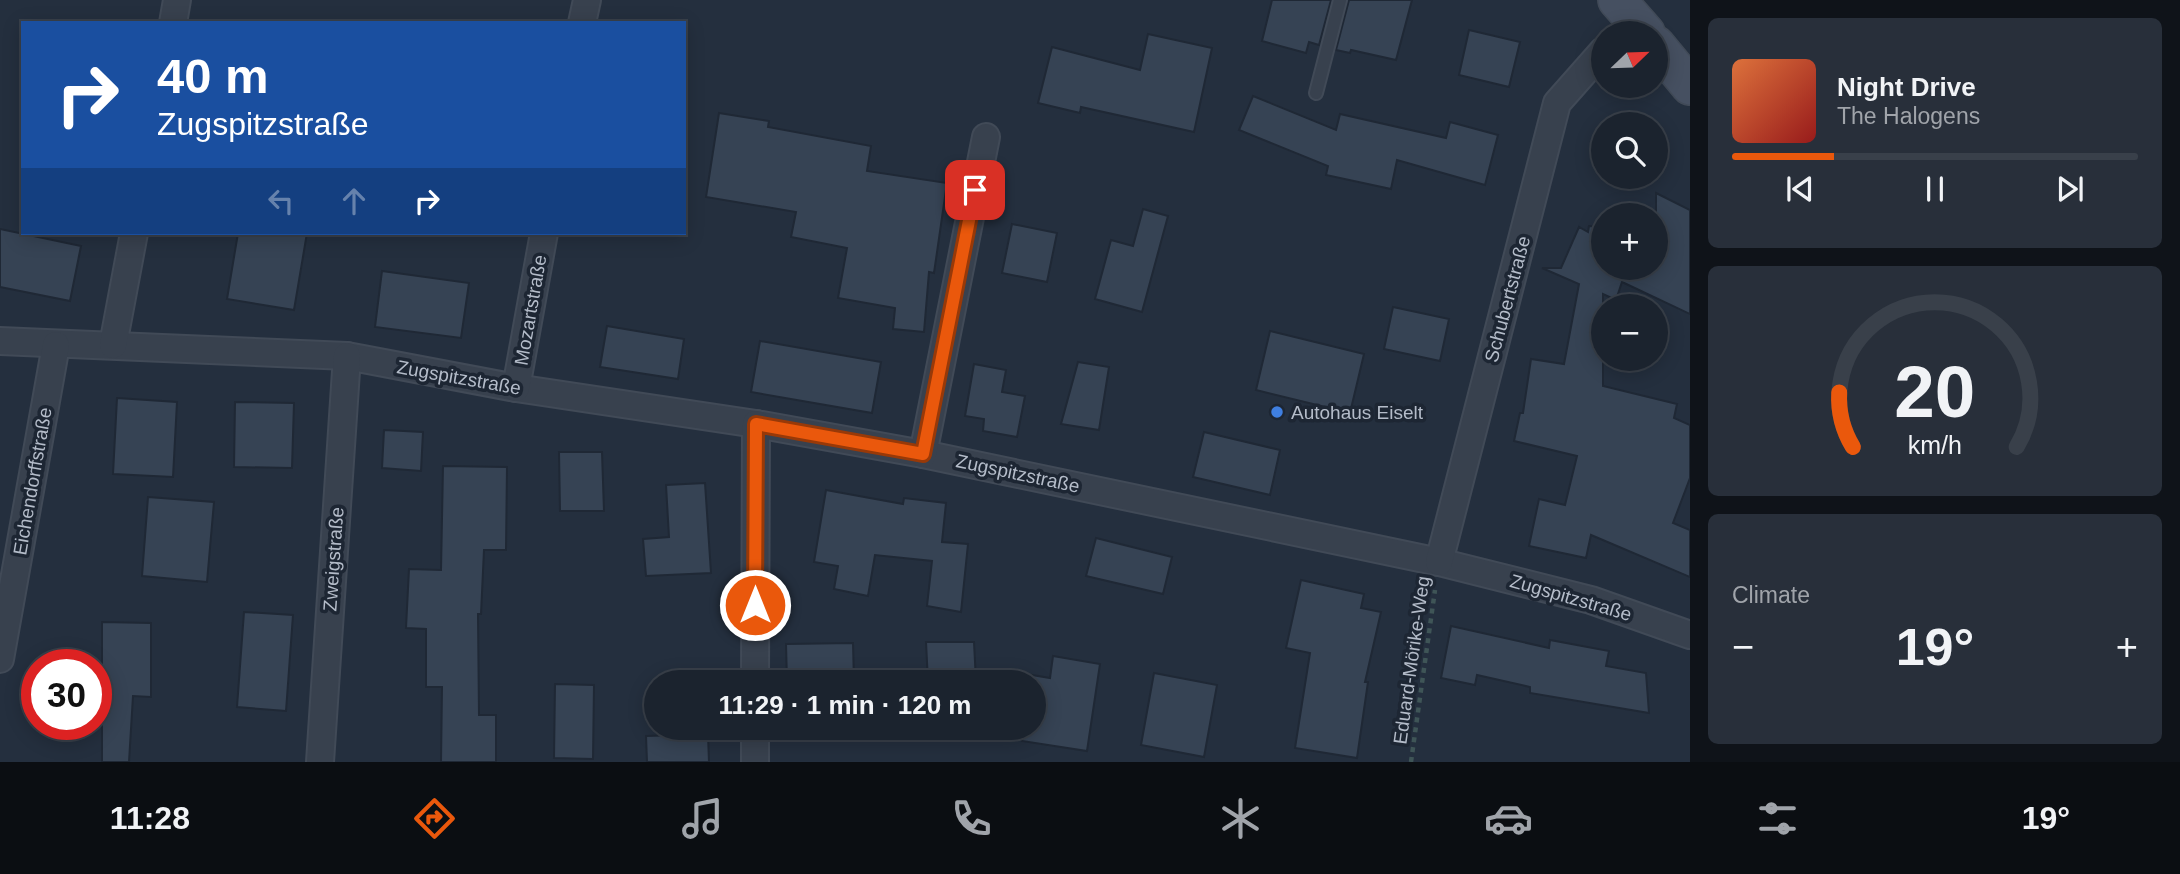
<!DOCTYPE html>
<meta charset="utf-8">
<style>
:root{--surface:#1b232e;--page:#282f3a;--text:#f1f3f6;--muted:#a0a4aa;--line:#39404a;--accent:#ea580c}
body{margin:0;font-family:Helvetica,sans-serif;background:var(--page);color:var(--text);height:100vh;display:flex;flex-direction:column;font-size:26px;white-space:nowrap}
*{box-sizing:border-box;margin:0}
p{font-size:23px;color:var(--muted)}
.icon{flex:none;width:38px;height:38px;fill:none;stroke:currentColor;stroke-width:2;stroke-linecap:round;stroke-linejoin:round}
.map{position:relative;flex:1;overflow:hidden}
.panel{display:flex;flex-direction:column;gap:18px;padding:18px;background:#0f1319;width:490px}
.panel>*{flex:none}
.banner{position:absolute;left:21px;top:21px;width:665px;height:214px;border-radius:0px;box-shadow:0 4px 18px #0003,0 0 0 2px var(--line);background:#1a4fa0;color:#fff;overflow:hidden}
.needle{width:46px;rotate:67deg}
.controls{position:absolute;left:1591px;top:21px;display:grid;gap:14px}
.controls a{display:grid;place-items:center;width:77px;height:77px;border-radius:50%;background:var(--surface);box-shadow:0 4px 18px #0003,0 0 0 2px var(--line);font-size:35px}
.speed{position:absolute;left:21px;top:649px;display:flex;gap:14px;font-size:35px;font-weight:700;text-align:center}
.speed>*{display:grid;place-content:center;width:91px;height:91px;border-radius:50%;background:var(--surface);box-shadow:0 4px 18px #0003,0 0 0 2px var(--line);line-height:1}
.speed .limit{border:10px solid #d22;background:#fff;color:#111}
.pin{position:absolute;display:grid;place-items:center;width:60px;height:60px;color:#fff;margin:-30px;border-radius:14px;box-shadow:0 4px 10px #0006}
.me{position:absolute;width:77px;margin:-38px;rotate:0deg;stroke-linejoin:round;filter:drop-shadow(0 0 5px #0008)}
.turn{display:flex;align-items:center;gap:24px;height:147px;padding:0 21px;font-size:32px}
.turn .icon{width:91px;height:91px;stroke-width:2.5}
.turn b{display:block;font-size:49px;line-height:60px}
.lanes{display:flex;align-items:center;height:66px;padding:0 21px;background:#0003;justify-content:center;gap:35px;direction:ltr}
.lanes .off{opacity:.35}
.big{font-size:52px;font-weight:800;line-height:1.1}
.panel .card{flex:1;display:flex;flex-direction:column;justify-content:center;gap:10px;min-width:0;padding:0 24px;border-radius:10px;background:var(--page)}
.panel .dial{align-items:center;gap:0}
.dial svg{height:182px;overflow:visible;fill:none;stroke:var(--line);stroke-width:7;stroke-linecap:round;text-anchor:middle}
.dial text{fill:var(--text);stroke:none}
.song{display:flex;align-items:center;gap:21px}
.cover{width:84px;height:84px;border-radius:10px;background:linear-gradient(135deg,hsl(20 70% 55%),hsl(0 70% 35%))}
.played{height:7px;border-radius:4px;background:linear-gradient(90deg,var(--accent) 25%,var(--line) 25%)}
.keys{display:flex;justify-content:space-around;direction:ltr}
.heat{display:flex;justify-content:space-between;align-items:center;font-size:38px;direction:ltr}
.trip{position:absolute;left:644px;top:670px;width:402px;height:70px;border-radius:35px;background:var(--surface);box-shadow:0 4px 18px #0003,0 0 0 2px var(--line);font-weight:800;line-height:70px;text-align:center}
.dock{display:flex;height:112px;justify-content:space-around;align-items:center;background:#0b0e12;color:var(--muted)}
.dock .icon{width:49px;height:49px}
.dock .on{color:var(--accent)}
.dock b{font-size:32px;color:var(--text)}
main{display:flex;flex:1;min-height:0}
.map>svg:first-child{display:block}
</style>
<main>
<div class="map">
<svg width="1690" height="762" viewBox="0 0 1690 762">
<rect width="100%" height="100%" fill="#242f3e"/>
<g fill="#364354" stroke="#1f2835" stroke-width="2">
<path d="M1272 0H1331L1319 45 1309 42 1306 53 1262 41Z"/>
<path d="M1349 0H1412L1396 60 1351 50 1350 53 1336 50Z"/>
<path d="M1469 30 1520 42 1509 87 1459 75Z"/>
<path d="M1148 34 1212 48 1194 132 1081 107 1080 113 1038 103 1052 47 1140 70Z"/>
<path d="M1253 96 1336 130 1340 114 1446 138 1450 122 1498 135 1485 185 1397 160 1391 189 1326 175 1328 166 1239 130Z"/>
<path d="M719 113 769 121 768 127 871 146 867 171 947 183 934 273 929 272 924 332 893 329 895 308 838 298 847 248 791 237 796 212 706 197Z"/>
<path d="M1656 193 1690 210V314L1622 282 1616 300 1603 294V386L1677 404 1674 418 1690 425V478L1673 523 1690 530V577L1591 535 1586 558 1529 546 1539 499 1565 505 1577 456 1514 441 1520 413H1523L1531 359 1564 364 1579 284 1542 268H1561L1579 227 1588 232 1589 226 1603 227V268H1656Z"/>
<path d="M1143 209 1168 216 1142 312 1095 299 1111 240 1133 246Z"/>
<path d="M1012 224 1057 233 1047 282 1002 273Z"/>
<path d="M0 229 81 246 70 301 0 287Z"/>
<path d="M238 233H307L294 310 227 299Z"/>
<path d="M382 271 469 283 461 338 375 327Z"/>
<path d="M1393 307 1449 319 1440 361 1384 349Z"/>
<path d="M607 326 684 339 678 379 600 367Z"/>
<path d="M1270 331 1364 354 1350 413 1256 390Z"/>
<path d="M760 341 881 362 872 413 751 392Z"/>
<path d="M1078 362 1109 367 1099 430 1061 424Z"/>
<path d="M974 364 1006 370 1002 392 1025 396 1017 437 983 431 984 419 965 416Z"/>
<path d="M117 398 177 402 173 477 113 474Z"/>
<path d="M235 402 294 403 292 468 234 467Z"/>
<path d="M384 430 423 432 421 471 382 468Z"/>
<path d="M1204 432 1280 450 1270 495 1193 477Z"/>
<path d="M559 452H602L604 511H560Z"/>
<path d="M443 466 507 467 506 550H484L481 614H478L479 715H496V762H441L442 687H426V629L406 628 409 569 441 570Z"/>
<path d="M705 483 711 573 646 576 643 539 669 537 666 485Z"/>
<path d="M826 490 903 504 904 498 946 503 942 542 968 544 961 612 927 606 932 561 875 555 868 596 834 589 838 566 814 562Z"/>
<path d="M148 497 214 502 207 582 142 576Z"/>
<path d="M1096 538 1172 557 1163 594 1086 576Z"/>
<path d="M1301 580 1364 594 1361 608 1381 612 1365 682H1368L1357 758 1295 748 1310 653 1286 648Z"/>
<path d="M244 612 293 615 286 711 237 707Z"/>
<path d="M102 622 151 623V697L133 696 129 762H102Z"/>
<path d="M1451 626 1549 648 1550 640 1609 651 1606 666 1646 673 1649 713 1530 693V687L1477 675 1475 685 1441 678Z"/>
<path d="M926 642H974L976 682H928Z"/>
<path d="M853 643 854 682H787L786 644Z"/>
<path d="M1053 656 1100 664 1087 751 1022 741 1024 728H1034V682H1031L1032 675 1050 678Z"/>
<path d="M1154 673 1217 685 1204 757 1141 745Z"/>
<path d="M555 684 594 685 593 759 554 758Z"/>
<path d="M708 734 709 762H647L646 736Z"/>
</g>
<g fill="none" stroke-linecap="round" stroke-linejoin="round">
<g stroke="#414a57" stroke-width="16">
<path id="lane" d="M1316 93 1340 0"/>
</g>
<g stroke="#414a57" stroke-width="30">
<g id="street">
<path d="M173 23 177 0"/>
<path d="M582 23 587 0"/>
<path d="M0 341 347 356 516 388 756 424 923 454 1439 562 1591 600 1690 635"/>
<path d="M113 345 134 233"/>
<path d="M516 388 544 233"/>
<path d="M923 454 986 137"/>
<path d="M1439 562 1557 103 1603 51"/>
<path d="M0 659 56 345"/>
<path d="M755 682 756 424"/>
<path d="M320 762 347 356"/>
<path d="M755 762V728"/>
</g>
</g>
<g stroke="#414a57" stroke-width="40">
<g id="secondary">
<path d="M1617 0 1646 33"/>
<path d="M1656 45 1690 86"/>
</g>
</g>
<path stroke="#3f5557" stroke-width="4.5" stroke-dasharray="5 5" stroke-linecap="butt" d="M1411 762 1435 590"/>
<use href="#lane" stroke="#38414e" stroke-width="12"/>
<use href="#street" stroke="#38414e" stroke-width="26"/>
<use href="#secondary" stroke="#465061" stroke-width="37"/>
</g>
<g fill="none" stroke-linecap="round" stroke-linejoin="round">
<g stroke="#983908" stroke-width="18">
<path id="route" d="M755 605 756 424 923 454 975 190"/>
</g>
<use href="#route" stroke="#ea580c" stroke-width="12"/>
</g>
<circle fill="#3f7fe0" stroke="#1d2633" stroke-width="2.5" cx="1277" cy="412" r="7"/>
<g text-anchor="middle" stroke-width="7" stroke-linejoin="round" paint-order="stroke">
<g font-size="19" fill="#b4bcc9" stroke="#1d2633">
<text transform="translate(1507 299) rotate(-75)" y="7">Schubertstraße</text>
<text transform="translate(530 310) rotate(-80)" y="7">Mozartstraße</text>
<text transform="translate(459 377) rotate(10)" y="7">Zugspitzstraße</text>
<text transform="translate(1018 473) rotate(12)" y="7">Zugspitzstraße</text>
<text transform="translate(32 481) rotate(-80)" y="7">Eichendorffstraße</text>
<text transform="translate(333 559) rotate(-86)" y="7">Zweigstraße</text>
<text transform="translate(1571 597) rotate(16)" y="7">Zugspitzstraße</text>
<text transform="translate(1411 660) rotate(-82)" y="7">Eduard-Mörike-Weg</text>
</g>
<g font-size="19" fill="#b4bcc9" stroke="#1d2633" text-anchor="start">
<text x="1291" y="419">Autohaus Eiselt</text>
</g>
</g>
</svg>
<div class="controls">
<a><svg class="needle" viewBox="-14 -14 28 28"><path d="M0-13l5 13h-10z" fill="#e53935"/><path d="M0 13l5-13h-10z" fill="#a0a4aa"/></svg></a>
<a><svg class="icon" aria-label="search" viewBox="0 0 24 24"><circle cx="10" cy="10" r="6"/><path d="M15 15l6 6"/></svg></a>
<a>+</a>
<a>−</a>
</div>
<div class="speed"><div class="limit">30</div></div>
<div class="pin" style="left:975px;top:190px;background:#d93025"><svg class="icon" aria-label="arrive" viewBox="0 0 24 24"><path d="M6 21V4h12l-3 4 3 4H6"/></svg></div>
<svg class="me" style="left:755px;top:605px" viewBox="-20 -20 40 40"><circle r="17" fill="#ea580c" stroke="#fff" stroke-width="3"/><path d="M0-11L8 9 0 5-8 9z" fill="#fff"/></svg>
<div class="trip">11:29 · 1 min · 120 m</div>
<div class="banner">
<div class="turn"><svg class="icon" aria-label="right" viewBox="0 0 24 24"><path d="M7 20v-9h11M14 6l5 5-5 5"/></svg><div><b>40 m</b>Zugspitzstraße</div></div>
<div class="lanes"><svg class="icon off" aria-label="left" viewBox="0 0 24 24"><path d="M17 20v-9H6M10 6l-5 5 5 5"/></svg><svg class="icon off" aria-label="ahead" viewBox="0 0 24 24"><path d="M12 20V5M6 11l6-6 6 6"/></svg><svg class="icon" aria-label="right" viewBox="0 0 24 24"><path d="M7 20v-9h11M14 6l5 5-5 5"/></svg></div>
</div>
</div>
<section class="panel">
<div class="card">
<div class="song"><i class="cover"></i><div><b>Night Drive</b><p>The Halogens</p></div></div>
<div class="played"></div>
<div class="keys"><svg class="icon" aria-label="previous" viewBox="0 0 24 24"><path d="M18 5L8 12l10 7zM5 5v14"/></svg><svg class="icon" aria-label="pause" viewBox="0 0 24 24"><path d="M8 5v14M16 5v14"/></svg><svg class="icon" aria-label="next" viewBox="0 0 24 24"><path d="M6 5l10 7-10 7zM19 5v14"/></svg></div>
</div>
<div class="card dial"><svg viewBox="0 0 100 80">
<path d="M14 69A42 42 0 1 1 86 69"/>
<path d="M14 69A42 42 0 0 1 8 45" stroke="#ea580c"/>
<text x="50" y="56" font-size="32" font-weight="700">20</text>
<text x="50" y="72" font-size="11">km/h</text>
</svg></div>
<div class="card"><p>Climate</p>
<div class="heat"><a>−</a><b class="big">19°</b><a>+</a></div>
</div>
</section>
</main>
<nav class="dock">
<b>11:28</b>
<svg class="icon on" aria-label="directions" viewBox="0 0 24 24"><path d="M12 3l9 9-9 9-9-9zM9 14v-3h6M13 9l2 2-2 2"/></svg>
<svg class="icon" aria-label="music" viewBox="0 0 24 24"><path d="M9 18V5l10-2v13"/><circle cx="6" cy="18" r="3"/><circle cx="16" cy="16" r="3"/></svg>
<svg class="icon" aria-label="phone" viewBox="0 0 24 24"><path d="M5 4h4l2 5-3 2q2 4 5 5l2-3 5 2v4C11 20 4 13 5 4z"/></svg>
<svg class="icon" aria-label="climate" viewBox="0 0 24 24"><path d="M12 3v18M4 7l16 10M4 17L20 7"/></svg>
<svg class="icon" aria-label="car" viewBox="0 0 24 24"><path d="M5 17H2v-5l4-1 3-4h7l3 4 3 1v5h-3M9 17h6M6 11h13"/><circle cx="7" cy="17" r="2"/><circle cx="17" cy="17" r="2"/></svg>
<svg class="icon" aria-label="filters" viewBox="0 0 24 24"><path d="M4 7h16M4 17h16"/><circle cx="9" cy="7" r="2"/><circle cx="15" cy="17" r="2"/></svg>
<b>19°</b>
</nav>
